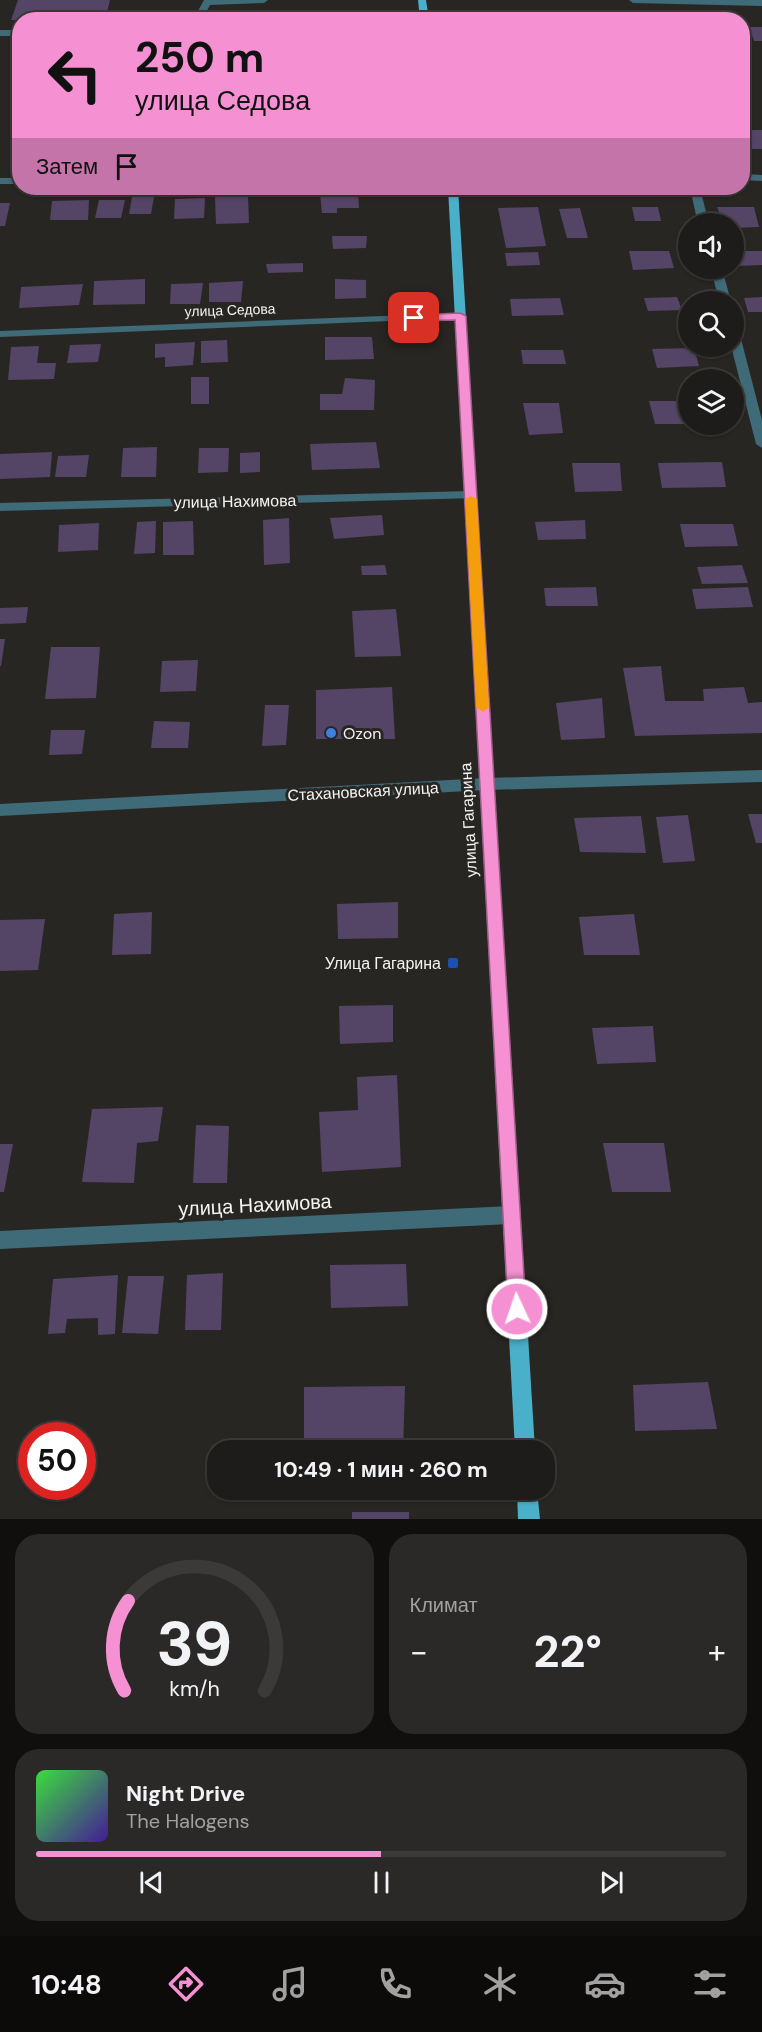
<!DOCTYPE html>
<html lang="ru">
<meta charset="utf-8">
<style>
:root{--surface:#1e1c1a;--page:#2b2927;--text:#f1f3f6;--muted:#a1a1a2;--line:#3c3a39;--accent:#f591d2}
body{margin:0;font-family:"DM Sans",sans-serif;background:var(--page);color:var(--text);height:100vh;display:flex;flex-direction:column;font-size:22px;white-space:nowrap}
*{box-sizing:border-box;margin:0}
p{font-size:20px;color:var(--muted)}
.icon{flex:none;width:33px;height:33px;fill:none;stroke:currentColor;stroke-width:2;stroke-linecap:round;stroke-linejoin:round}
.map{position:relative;height:1519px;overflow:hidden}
.details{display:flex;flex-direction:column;gap:15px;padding:15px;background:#100f0e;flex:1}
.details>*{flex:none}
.hud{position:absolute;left:12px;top:12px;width:738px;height:183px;border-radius:24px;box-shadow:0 2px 4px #0004,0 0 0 2px var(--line);background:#f591d2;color:#111;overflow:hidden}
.buttons{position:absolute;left:678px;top:213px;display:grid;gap:12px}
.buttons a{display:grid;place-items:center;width:66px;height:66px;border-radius:50%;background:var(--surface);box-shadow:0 2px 4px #0004,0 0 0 2px var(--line);font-size:30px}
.speed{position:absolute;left:18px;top:1422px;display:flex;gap:12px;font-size:30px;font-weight:700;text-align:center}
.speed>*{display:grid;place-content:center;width:78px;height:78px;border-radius:50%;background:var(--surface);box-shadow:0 2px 4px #0004,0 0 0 2px var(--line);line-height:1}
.speed .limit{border:9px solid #d22;background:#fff;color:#111}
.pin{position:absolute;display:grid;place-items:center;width:51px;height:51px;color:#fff;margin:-26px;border-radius:12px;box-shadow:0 3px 9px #0006}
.me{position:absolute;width:66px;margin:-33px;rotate:357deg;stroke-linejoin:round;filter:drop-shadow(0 0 4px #0008)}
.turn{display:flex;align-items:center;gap:21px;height:126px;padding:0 24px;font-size:27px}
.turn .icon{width:78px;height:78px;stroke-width:2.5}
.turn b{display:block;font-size:42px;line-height:51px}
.then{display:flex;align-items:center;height:57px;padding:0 24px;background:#0003;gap:12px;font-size:22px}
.big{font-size:45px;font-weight:700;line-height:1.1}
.details .widget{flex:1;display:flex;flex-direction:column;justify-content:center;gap:9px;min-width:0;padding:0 21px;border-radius:24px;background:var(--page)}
.details .dial{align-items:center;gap:0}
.dial svg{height:156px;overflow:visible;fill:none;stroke:var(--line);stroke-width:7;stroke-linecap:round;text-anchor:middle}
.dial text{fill:var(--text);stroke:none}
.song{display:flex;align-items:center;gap:18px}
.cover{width:72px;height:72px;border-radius:9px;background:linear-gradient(135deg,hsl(120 70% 55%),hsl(260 70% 35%))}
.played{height:6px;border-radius:3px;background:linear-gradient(90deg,var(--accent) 50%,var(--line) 50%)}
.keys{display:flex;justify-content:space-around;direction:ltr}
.heat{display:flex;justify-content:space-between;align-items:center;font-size:33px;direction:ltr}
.details .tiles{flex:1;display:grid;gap:15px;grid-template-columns:1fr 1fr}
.widget:last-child{grid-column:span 2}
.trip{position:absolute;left:207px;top:1440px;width:348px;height:60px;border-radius:24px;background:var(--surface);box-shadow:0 2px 4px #0004,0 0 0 2px var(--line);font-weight:700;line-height:60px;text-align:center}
.tabs{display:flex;height:96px;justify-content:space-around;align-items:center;background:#0c0b0a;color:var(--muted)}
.tabs .icon{width:42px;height:42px}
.tabs .current{color:var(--accent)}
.tabs b{font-size:27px;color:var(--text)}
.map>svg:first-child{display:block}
</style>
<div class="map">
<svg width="762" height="1519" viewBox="0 0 762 1519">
<rect width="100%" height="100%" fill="#282623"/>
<g fill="#544465">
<path d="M18 0H110L105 20H11Z"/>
<path d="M749 27H762V41H754Z"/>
<rect x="742" y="130" width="20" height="19"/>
<path d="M358 192 359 208H337V213H322L320 193Z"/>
<path d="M248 196 249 223 216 224 215 197Z"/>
<path d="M132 197H154L151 214H129Z"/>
<path d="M205 198 204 218 174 219 175 199Z"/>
<path d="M89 200 88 220H50L52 201Z"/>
<path d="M99 200H125L121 218H95Z"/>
<path d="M0 203H10L5 226H0Z"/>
<path d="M538 207 546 246 506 248 498 208Z"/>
<path d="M632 207H658L661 221H635Z"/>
<path d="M717 207H754L759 227 734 228V224H724Z"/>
<path d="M580 208 588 238H567L559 209Z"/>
<path d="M332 236H367L366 248 333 249Z"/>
<path d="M629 251H669L674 268 633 270Z"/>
<path d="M734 251H762V265L736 266Z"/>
<path d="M538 252 540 265 507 266 505 253Z"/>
<path d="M303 263V272L268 273 266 264Z"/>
<path d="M145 279V304L93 305 94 281Z"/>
<path d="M335 279 366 280V298L335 299Z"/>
<path d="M243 281 241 302H209V283Z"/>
<path d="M203 283 200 304H170L171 284Z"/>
<path d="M83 284 79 305 19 308 21 287Z"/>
<path d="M677 297 682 310 648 311 644 298Z"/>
<path d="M762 297V312H748L744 298Z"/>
<path d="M560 298 564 315 512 316 510 299Z"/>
<path d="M325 337H372L374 359 325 360Z"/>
<path d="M227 340 228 362 201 363V341Z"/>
<path d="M195 342 193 365 165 367V357L155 358V344Z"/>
<path d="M101 344 98 362 67 363 70 345Z"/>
<path d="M39 346 37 363H56L54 379 8 380 11 347Z"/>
<path d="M694 348 699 366 657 368 652 349Z"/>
<path d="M521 350H563L566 364H523Z"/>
<rect x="191" y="377" width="18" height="27"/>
<path d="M345 378 375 380 374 410H320V394H342Z"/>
<path d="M649 401H688V424H655Z"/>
<path d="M523 403H559L563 433 529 435Z"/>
<path d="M376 442 380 468 312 470 310 444Z"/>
<path d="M157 447 156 477H121L123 448Z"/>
<path d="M199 448H229L228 472 198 473Z"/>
<path d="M52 452 50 477 0 479V454Z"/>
<path d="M260 452V472L240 473V453Z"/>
<path d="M89 455 86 477H55L58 456Z"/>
<path d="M722 462 726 487 662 488 658 463Z"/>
<path d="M572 463H620L622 491 575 492Z"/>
<path d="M382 515 384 535 334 539 330 518Z"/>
<path d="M289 518 290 563 264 565 263 520Z"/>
<path d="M585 520 586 539 538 540 535 522Z"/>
<path d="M156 521 155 553 134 554 137 522Z"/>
<path d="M193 521 194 555H163V522Z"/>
<path d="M99 523 98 550 58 552 59 525Z"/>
<path d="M680 524H733L738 546 685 547Z"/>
<path d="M385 565 387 575H362L361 566Z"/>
<path d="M742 565 748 583 702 584 697 567Z"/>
<path d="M596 587 598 606H546L544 588Z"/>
<path d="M748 587 753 607 696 609 692 589Z"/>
<path d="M28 607 26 623 0 624V608Z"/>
<path d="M396 609 401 656 355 657 352 611Z"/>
<path d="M0 639H5L1 666H0Z"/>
<path d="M51 647H100L96 698 45 699Z"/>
<path d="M198 660 196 691 160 692 162 661Z"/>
<path d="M661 666 665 701H704L703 689 744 687 748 703 762 702V733L635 736 623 668Z"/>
<path d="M392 687 395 739H316V690Z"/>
<path d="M602 698 605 738 561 740 556 703Z"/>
<path d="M265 705H289L286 745 262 746Z"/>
<path d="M154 721 190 722 188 748H151Z"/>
<path d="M51 730H85L82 754 49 755Z"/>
<path d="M748 814H762V843H756Z"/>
<path d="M688 815 695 861 663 863 656 817Z"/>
<path d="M641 816 646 853 580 852 574 818Z"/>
<path d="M398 902V938L338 939 337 904Z"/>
<path d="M152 912 151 954 112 955 114 914Z"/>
<path d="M634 914 640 955H584L579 917Z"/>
<path d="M45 919 38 970 0 971V920Z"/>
<path d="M393 1005V1042L340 1044 339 1006Z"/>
<path d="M653 1026 656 1062 597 1064 592 1028Z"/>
<path d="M397 1075 401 1167 322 1172 319 1112 358 1110 357 1077Z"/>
<path d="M163 1107 158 1141 137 1143 134 1183 82 1182 92 1109Z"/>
<path d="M196 1125 229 1126 227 1183H193Z"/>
<path d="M603 1143H664L671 1192H612Z"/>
<path d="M0 1144H13L4 1192H0Z"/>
<path d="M406 1264 408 1306 331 1308 330 1265Z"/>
<path d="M223 1273 221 1330H185L187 1275Z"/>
<path d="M118 1275 115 1334 98 1335V1318L67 1319 65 1333 48 1334 53 1279Z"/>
<path d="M128 1276H164L158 1334 122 1333Z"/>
<path d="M708 1382 717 1429 635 1431 633 1385Z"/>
<path d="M405 1386 403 1450H304V1387Z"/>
<rect x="352" y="1512" width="57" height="7"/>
</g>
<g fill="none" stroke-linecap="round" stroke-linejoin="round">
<g fill="#3e6b77" fill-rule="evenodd">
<path d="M204 0H268L264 3 210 5 202 20H193Z"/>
<path d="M629 0H762V6L633 3Z"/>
<rect x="0" y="30" width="20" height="6"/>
<path d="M742 174 762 175V181L742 180Z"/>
<rect x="0" y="178" width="20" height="6"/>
<path d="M690 188H700L709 224H698Z"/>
<path d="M711 268H722L731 302H719Z"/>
<path d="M460 313 464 314V318L0 337V331Z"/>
<path d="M734 332 740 335 762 420V448L756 444 731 346H734Z"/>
<path d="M471 491 477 495 476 498 0 511V503Z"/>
<path d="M762 770V782L487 790 0 816V804L487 778Z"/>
<path d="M512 1206 519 1209 521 1215 519 1221 512 1224 0 1249V1231Z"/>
</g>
<g fill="#4aafc9" fill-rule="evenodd">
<path d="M418 0H426L429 20H420Z"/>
<path d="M448 188H458L535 1450H515Z"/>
<path d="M517 1490H537L540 1519H518Z"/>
</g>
</g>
<path fill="#f591d2" stroke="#9f5e88" stroke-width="1.5" d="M460 313 466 316 526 1309 523 1315 517 1318 511 1315 508 1309 455 320 414 321 409 318 414 315Z"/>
<path fill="#f59e0b" d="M471 496 477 499 489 707 483 712 476 707 465 499Z"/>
<circle fill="#3f7fe0" stroke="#282623" stroke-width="2" cx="331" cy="733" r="6"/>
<rect fill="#1a4fb4" stroke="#282623" stroke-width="2" x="447" y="957" width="12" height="12" rx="3"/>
<g text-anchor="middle" stroke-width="6" stroke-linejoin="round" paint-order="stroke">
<g font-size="14" fill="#f5f3f2" stroke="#282623">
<text transform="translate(230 310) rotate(-2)" y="5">улица Седова</text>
</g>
<g font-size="16" fill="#f5f3f2" stroke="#282623">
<text transform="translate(235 501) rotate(-1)" y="6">улица Нахимова</text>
<text transform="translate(363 791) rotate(-3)" y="6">Стахановская улица</text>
<text transform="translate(468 820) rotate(-93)" y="6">улица Гагарина</text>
</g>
<g font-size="16" fill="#f5f3f2" stroke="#282623" text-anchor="start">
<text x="343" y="739">Ozon</text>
<text x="441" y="969" text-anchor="end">Улица Гагарина</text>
</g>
<g font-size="20" fill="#f5f3f2" stroke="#282623">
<text transform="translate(255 1205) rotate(-3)" y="7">улица Нахимова</text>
</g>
</g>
</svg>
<div class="buttons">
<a><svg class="icon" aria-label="sound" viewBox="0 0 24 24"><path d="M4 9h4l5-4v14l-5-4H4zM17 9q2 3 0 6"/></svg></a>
<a><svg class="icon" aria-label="search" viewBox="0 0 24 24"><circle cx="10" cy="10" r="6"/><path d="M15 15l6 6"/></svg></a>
<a><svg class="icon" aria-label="layers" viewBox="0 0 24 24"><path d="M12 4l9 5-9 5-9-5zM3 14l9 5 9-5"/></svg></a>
</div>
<div class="speed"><div class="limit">50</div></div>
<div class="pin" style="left:414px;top:318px;background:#d93025"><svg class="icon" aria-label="arrive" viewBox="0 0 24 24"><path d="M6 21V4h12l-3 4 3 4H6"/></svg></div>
<svg class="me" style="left:517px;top:1309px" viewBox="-20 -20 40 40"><circle r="17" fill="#f591d2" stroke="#fff" stroke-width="3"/><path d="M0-11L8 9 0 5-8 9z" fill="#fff"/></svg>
<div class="trip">10:49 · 1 мин · 260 m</div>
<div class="hud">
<div class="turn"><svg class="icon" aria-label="left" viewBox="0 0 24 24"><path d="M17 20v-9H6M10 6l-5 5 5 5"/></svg><div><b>250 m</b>улица Седова</div></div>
<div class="then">Затем<svg class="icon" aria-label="arrive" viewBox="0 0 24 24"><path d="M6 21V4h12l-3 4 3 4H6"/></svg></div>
</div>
</div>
<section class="details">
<div class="tiles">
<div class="widget dial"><svg viewBox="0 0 100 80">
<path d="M14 69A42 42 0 1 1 86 69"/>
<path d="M14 69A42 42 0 0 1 16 23" stroke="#f591d2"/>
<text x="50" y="56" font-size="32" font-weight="700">39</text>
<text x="50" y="72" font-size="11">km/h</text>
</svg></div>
<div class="widget"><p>Климат</p>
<div class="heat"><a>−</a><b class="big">22°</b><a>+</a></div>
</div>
<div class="widget">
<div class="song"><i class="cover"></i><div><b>Night Drive</b><p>The Halogens</p></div></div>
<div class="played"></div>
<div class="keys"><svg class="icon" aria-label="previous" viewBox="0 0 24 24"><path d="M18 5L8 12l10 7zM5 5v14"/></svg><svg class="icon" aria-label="pause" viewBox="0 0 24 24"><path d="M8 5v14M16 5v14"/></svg><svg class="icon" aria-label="next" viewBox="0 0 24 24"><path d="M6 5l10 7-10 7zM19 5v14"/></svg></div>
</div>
</div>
</section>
<nav class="tabs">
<b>10:48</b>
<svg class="icon current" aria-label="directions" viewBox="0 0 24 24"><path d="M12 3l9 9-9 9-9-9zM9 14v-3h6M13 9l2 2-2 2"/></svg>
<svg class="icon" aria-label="music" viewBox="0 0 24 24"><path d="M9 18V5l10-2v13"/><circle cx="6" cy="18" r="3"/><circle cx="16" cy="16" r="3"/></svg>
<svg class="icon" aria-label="phone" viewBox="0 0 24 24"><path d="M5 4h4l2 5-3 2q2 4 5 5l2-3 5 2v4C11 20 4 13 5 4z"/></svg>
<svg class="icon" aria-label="climate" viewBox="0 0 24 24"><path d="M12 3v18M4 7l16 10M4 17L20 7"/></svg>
<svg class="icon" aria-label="car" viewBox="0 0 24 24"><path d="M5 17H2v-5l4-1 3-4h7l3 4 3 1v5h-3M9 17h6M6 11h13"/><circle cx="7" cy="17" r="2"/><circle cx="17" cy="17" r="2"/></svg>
<svg class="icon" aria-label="filters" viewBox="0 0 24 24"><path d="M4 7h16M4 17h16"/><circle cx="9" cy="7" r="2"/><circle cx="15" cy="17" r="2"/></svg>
</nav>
